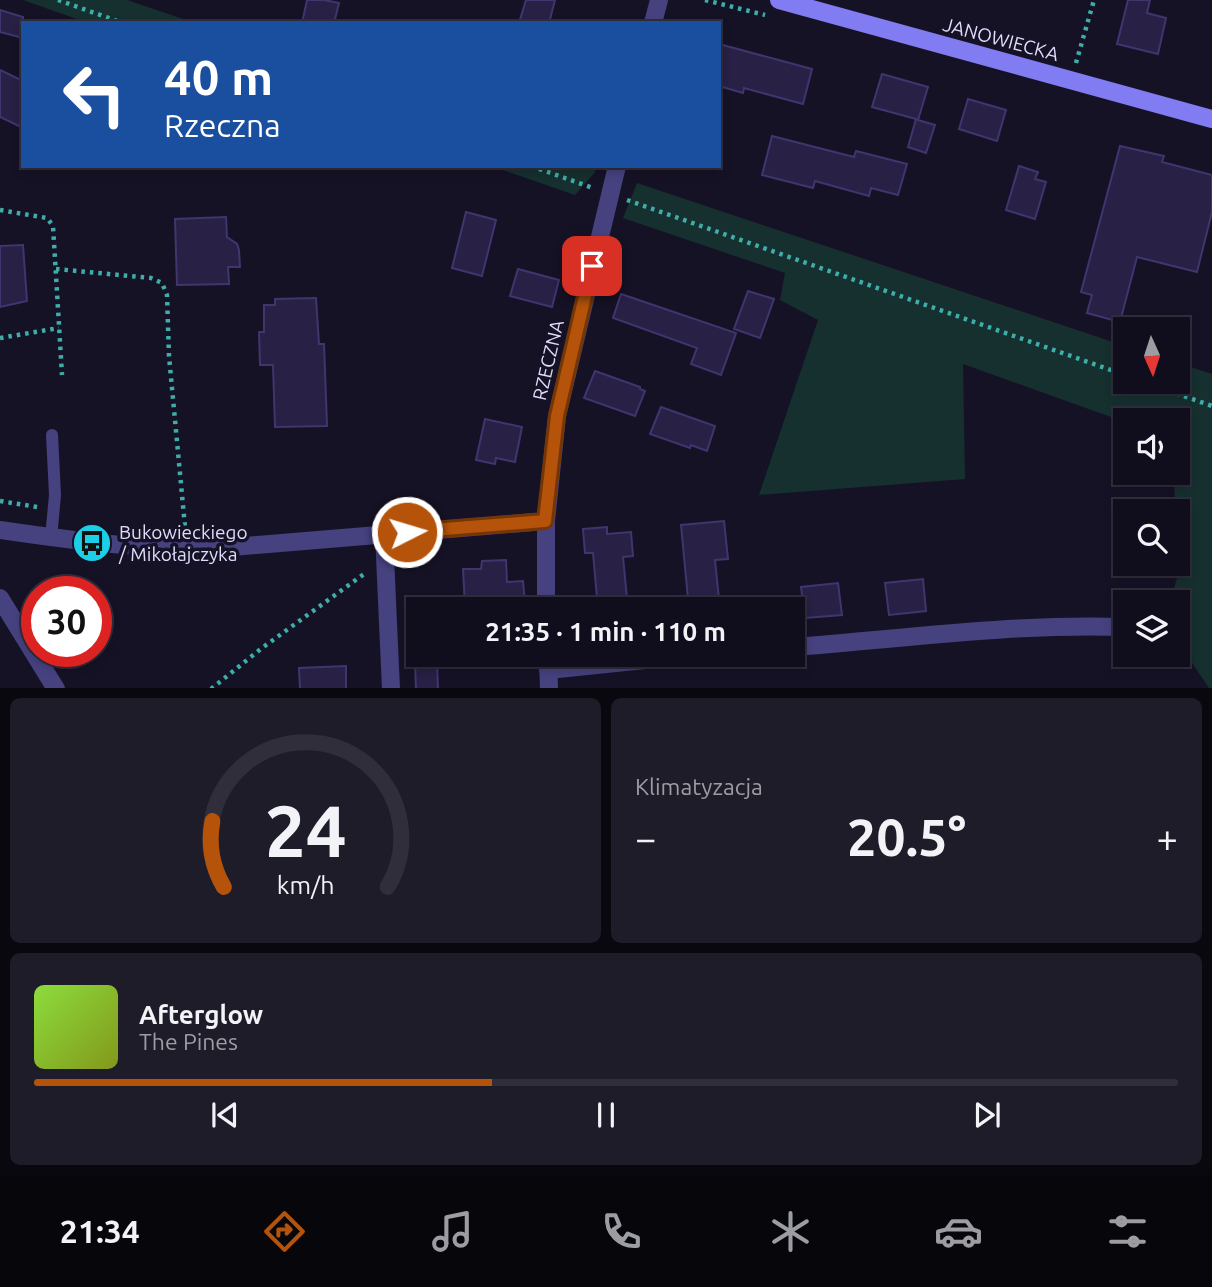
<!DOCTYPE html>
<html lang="pl">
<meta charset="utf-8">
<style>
:root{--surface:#100e1c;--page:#1e1c29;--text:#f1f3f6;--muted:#9c9ca3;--line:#302e3b;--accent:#b45309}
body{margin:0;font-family:Ubuntu,sans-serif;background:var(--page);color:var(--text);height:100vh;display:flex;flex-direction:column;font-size:26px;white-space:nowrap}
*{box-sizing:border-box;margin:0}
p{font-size:23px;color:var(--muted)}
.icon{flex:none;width:38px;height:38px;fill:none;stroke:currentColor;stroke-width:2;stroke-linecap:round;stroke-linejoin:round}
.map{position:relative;height:688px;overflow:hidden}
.details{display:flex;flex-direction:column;gap:10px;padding:10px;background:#09080f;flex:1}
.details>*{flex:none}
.hud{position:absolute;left:21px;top:21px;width:700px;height:147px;border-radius:0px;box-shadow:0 4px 10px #0003,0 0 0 2px var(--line);background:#1a4fa0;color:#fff;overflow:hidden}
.needle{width:46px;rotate:177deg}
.tools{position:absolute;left:1113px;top:317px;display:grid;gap:14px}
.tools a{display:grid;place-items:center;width:77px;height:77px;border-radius:0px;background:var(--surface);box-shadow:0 4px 10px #0003,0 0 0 2px var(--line);font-size:35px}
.speed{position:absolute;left:21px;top:576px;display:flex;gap:14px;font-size:35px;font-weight:700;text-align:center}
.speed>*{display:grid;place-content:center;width:91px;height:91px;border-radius:50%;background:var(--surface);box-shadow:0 4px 10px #0003,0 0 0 2px var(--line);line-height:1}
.speed .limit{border:10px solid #d22;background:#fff;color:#111}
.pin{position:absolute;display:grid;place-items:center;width:60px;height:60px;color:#fff;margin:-30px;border-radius:14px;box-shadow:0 4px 10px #0006}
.me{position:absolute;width:77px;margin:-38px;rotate:85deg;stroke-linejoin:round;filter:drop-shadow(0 0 5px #0008)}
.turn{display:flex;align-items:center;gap:24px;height:147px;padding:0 28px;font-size:32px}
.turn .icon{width:91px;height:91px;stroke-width:2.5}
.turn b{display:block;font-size:49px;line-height:60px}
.big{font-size:52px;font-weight:600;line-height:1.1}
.details .widget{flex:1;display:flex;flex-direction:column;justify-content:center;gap:10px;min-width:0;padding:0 24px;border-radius:10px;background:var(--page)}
.details .dial{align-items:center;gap:0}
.dial svg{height:182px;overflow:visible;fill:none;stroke:var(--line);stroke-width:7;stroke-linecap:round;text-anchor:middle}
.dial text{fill:var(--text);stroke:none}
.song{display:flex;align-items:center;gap:21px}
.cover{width:84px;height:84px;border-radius:10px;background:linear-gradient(135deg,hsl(90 70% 55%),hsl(70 70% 35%))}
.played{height:7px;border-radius:4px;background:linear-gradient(90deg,var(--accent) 40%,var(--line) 40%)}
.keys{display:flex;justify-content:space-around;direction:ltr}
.heat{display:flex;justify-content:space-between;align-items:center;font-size:38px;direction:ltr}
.details .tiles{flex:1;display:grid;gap:10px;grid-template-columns:1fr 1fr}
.widget:last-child{grid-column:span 2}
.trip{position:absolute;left:406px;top:597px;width:399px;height:70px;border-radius:0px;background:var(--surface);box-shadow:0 4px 10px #0003,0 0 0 2px var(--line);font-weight:600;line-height:70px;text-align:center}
.dock{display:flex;height:112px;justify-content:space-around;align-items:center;background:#06060b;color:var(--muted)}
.dock .icon{width:49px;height:49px}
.dock .on{color:var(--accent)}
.dock b{font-size:32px;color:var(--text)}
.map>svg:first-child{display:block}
</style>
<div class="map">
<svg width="1212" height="689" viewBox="0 0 1212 689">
<rect width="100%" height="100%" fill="#161226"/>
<g fill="#16302f">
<path d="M23 0H127L195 23H88Z"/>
<path d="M491 166H583L596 171 575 195Z"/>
<path d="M637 183 1125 346V382H1178V363L1212 374V688H1209L1178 642V602H1170L1179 571 1178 511H1175L1174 473 1178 472V420H1125V422L963 364 965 479 759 495 818 320 780 300 785 273 623 218Z"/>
</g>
<g fill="#282045" stroke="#41356f" stroke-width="2">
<path d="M307 0H324L339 3 334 23H302Z"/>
<path d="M526 0H555L549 23H519Z"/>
<path d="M1128 0H1150L1147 13 1166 18 1158 54 1117 44Z"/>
<path d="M0 10 23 17V38L0 32Z"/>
<path d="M719 44 812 69 803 104 744 88 743 93 719 86Z"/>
<path d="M0 70 23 81V128L0 117Z"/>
<path d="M882 74 928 87 918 120 935 125 926 153 908 147 916 119 872 107Z"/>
<path d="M968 99 1006 110 997 141 959 129Z"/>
<path d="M772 136 854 157 856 151 907 164 898 195 871 188 869 196 815 181 813 188 762 175Z"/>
<path d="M1120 146 1164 156 1162 162 1212 175V212L1197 272 1137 257 1120 322 1087 313 1092 295 1081 292Z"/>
<path d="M1019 166 1038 172 1035 179 1046 182 1035 219 1006 210Z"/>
<path d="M466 212 496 220 482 276 452 268Z"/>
<path d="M226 217 227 237 237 244 239 250 240 267H228L229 284 177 285 175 219Z"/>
<path d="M23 245 27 301 0 307V246Z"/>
<path d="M518 269 559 280 552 307 510 296Z"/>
<path d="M748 291 774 299 760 338 734 329Z"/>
<path d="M621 294 736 333 721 375 691 364 697 348 613 318Z"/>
<path d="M316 298 319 344H324L327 426 275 427 273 365H260L259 332H264V305H275V299Z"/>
<path d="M595 371 640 387V389L645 391 635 416 584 398Z"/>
<path d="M661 407 715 426 707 451 691 445 690 448 650 434Z"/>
<path d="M485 419 522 427 515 462 496 458 495 464 476 460Z"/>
<path d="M724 521 728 559 715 560 720 609H689L681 525Z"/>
<path d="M607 527V534L631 532 633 556 623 557 628 609H598L593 553H585L583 529Z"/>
<path d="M506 560 507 582 523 581 525 603 465 606 463 569H481L482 561Z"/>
<path d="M923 579 926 611 889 615 885 583Z"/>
<path d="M838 583 842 615 805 618 801 587Z"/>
<path d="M437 662 438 689H416L415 663Z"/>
<path d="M346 666V689H300L299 668Z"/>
</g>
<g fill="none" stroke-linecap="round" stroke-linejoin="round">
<g stroke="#3daea9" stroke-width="4.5" stroke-dasharray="3.5 5" stroke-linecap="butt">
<path d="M58 0 123 23"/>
<path d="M705 0 765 15"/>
<path d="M1076 63 1094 0"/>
<path d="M531 166 593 188"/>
<path d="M627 200 1125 375"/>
<path d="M0 210 47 218 53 226 62 375"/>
<path d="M56 269 151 278 162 283 167 295 169 356 185 527"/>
<path d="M0 338 59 328"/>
<path d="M1144 382 1212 406"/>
<path d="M0 501 37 507"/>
<path d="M211 689 262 648 364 574"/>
</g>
<path stroke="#464280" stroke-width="12" d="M51 538 55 495 52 435"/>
<g stroke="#464280" stroke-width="18">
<path d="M653 23 659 0"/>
<path d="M0 530C74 541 146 550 221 548L546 521"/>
<path d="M384 534 391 689"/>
<path d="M0 598 56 689"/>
<path d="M546 609V521L557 416 617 166"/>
<path d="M793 647C901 639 1017 623 1125 627"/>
<path d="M548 654 549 689"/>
<path d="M548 670 703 654"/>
</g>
<path stroke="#817cf1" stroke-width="18" d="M779 0 1212 119"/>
</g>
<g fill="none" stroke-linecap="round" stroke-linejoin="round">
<g stroke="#753606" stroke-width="18">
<path id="route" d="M407 532 545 521 557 416 592 266"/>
</g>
<use href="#route" stroke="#b45309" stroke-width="12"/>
</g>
<defs>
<g id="bus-disc" transform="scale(2.0125)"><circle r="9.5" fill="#1bcfe7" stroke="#161226"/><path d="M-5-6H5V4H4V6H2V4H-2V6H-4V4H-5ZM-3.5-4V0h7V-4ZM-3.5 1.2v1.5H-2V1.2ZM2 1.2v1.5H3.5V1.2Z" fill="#111"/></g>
</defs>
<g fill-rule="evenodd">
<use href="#bus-disc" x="92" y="543"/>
</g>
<g text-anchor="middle" stroke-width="7" stroke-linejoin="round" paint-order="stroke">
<g font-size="19" fill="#dfdbfb" stroke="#161226">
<text transform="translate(1001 39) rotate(15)" y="7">JANOWIECKA</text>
<text transform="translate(548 360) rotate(-77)" y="7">RZECZNA</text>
</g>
<g font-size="19" fill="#dfdbfb" stroke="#161226" text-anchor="start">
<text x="119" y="539">Bukowieckiego<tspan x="119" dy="22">/ Mikołajczyka</tspan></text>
</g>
</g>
</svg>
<div class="tools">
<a><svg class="needle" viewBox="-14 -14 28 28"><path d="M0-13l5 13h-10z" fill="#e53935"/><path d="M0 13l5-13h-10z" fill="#9c9ca3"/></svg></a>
<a><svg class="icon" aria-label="sound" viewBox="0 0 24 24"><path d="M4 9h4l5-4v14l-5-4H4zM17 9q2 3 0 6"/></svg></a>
<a><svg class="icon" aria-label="search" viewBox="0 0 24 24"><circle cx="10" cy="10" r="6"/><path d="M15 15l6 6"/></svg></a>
<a><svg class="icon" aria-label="layers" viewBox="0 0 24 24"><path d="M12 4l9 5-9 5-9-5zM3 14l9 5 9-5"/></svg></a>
</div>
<div class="speed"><div class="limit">30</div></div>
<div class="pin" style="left:592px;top:266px;background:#d93025"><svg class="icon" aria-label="arrive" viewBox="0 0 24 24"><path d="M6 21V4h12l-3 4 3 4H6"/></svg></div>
<svg class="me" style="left:407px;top:532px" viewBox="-20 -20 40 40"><circle r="17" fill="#b45309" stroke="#fff" stroke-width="3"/><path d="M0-11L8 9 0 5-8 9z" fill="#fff"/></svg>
<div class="trip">21:35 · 1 min · 110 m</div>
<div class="hud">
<div class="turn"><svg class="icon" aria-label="left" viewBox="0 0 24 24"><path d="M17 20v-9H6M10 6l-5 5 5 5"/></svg><div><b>40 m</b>Rzeczna</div></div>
</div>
</div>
<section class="details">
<div class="tiles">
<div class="widget dial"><svg viewBox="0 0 100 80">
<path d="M14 69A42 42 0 1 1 86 69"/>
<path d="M14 69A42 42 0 0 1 9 40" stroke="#b45309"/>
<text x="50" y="56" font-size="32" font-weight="700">24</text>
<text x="50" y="72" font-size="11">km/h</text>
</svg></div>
<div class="widget"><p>Klimatyzacja</p>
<div class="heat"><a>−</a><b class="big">20.5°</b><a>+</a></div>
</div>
<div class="widget">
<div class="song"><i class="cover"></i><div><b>Afterglow</b><p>The Pines</p></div></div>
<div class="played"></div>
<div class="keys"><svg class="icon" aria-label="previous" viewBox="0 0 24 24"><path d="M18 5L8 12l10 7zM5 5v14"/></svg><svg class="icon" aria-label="pause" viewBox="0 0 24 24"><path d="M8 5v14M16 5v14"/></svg><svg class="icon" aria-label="next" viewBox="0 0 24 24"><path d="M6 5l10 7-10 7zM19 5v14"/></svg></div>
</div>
</div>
</section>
<nav class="dock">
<b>21:34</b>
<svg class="icon on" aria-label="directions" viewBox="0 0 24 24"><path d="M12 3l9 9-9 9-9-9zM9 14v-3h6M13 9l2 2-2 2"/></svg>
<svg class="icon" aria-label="music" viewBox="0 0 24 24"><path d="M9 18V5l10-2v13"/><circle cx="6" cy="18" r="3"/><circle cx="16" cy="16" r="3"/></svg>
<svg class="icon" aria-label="phone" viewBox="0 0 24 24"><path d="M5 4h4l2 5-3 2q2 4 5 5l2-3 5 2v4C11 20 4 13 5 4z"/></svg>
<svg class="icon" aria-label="climate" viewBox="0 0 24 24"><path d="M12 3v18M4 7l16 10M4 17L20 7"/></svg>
<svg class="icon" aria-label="car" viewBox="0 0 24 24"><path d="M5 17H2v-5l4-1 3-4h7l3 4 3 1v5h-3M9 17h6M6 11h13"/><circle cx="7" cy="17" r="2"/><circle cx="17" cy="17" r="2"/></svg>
<svg class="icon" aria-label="filters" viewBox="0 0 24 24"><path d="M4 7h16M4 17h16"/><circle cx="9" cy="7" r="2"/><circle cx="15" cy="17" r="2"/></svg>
</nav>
